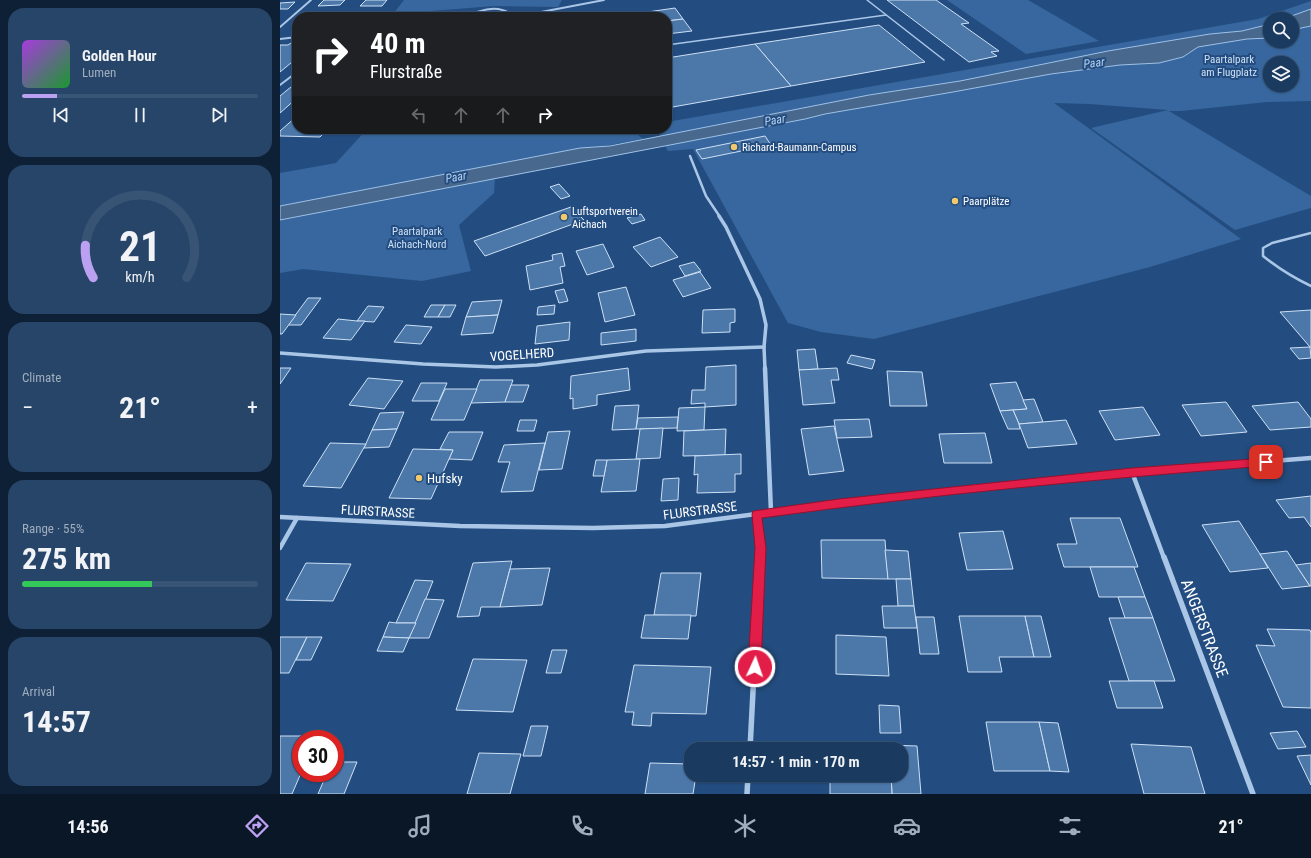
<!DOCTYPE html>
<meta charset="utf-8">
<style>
:root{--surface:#1a3a60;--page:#274569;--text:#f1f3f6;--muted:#9fadbd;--line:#385475;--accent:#bca0f2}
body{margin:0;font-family:"Roboto Condensed",sans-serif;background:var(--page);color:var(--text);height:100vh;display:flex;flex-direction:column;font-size:15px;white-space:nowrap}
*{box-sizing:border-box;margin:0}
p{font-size:13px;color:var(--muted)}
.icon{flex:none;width:22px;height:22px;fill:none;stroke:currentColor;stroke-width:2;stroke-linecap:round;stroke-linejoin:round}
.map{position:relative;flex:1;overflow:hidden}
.details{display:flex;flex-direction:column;gap:8px;padding:8px;background:#0e2035;width:280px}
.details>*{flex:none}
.guide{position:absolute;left:12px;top:12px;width:380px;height:122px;border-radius:16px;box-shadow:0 1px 3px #0004,0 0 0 1px var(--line);background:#202124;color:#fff;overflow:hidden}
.tools{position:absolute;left:983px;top:12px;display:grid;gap:8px}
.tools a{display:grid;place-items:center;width:36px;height:36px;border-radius:50%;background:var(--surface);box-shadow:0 1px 3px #0004,0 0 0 1px var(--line);font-size:20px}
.speed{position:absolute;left:12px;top:730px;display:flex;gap:8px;font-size:20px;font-weight:700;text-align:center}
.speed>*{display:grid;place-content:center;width:52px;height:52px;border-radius:50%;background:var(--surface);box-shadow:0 1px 3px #0004,0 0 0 1px var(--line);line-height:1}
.speed .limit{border:6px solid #d22;background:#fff;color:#111}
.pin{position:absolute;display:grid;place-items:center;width:34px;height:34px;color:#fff;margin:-17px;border-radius:8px;box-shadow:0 2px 6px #0006}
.me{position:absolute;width:44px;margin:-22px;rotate:3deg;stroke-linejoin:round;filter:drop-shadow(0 0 3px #0008)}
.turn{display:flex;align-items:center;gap:14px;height:84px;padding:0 12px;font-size:18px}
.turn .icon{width:52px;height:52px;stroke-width:2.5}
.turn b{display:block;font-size:28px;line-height:34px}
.lanes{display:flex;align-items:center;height:38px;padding:0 12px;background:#0003;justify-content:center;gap:20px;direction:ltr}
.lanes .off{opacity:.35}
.big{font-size:30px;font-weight:700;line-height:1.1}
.details .widget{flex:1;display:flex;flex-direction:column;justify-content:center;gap:6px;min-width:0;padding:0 14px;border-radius:16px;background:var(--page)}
.details .dial{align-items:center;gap:0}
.dial svg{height:104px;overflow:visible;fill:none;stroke:var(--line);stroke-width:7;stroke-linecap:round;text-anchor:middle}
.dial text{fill:var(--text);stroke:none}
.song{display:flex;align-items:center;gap:12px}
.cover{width:48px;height:48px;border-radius:6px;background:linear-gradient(135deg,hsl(280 70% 55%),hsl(130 70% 35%))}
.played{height:4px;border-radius:2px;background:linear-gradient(90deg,var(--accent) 15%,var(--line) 15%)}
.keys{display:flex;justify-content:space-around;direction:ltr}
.heat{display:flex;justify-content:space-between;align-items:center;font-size:22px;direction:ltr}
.charge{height:6px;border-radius:3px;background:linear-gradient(90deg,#34c759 55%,var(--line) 0)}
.trip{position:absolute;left:404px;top:742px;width:224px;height:40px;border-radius:16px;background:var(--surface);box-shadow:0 1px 3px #0004,0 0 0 1px var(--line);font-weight:700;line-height:40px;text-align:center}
.tabs{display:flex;height:64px;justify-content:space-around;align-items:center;background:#0a1726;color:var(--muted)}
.tabs .icon{width:28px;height:28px}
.tabs .active{color:var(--accent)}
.tabs b{font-size:18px;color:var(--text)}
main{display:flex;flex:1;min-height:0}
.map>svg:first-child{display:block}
</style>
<main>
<section class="details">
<div class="widget">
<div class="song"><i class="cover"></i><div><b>Golden Hour</b><p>Lumen</p></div></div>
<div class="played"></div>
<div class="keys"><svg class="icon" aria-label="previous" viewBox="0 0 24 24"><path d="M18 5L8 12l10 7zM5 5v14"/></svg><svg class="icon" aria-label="pause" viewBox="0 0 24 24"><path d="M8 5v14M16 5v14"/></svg><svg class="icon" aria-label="next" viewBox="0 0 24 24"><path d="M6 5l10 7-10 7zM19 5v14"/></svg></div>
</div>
<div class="widget dial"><svg viewBox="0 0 100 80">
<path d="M14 69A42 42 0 1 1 86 69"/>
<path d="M14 69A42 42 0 0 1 8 44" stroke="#bca0f2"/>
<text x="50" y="56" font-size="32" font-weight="700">21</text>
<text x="50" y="72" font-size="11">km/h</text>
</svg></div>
<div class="widget"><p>Climate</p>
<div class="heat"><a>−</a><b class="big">21°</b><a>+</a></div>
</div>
<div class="widget"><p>Range · 55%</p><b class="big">275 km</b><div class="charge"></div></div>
<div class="widget"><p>Arrival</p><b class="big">14:57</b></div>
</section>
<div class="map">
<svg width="1031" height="794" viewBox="0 0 1031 794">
<rect width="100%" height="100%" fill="#234d80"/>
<g fill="#37679e" fill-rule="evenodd">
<path d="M124 0H282L278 7 214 6 113 14Z"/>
<path d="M667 0H748L819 41 746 54Z"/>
<path d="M1031 1V101L987 102 901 111H889L1031 196V208L955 230 811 128 888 110 809 104 774 103 961 239 870 267 594 339 541 332 508 323 413 149 388 151 376 129H387V122L978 19ZM990 19H1012V41H990ZM990 63H1012V85H990Z"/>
<path d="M87 129H351L363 139 0 206V173L56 163Z"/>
<path d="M215 178 214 193 179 225 191 271 142 281 23 269 0 273V220Z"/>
</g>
<g fill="#49688d" stroke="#9ec1e8">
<path d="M1031 9V26L1021 28 1012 34V19H1003Z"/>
<path d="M990 24V38L967 39 918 47 903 57 879 63 840 65 771 74 673 92 545 114 525 119 0 220V206L300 148 330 146 589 95 680 81 828 51 930 34 962 31Z"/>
</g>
<g fill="#4b77a9" stroke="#cde0f5">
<path d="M44 0H65L60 5 38 6Z"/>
<path d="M86 0H107L102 6H80Z"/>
<path d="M607 0H656L689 23 681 24 719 51 711 52 717 56 689 62Z"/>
<path d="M15 2 8 9H0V3Z"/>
<path d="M395 8 403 19 387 21V17H333Z"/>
<path d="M403 19 412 31 387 34V21Z"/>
<path d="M599 25 645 62 511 86 475 44Z"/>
<path d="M11 43H17V58L0 72V45H8Z"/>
<path d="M475 44 511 86 387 108V58Z"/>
<path d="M17 82V98L0 113V96Z"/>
<path d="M17 116V129H48L40 137 0 136V131Z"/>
<path d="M485 136 491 145 422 159 416 150Z"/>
<path d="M279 184 290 196 281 199 270 187Z"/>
<path d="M291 207 304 220 205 256 194 241Z"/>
<path d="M361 214 365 220 352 224 347 218Z"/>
<path d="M380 237 398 257 371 267 353 247Z"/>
<path d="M323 244 334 267 307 275 296 251Z"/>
<path d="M282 253 285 266 280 267 283 283 250 290 246 266 273 260 272 255Z"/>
<path d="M414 262 421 271 405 276 399 266Z"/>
<path d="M420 272 431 288 403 297 393 280Z"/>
<path d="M346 287 355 315 325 322 318 293Z"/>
<path d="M284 289 288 301 279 303 275 291Z"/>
<path d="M28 298H41L21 325H8Z"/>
<path d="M222 300 218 315 186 317 192 302Z"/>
<path d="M151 305H165L158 317H144Z"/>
<path d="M165 305H176L170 317H158Z"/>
<path d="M275 305 274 314 257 315 258 307Z"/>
<path d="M88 306 104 307 94 322 77 321Z"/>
<path d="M450 309H455V322L450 323V332L422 333 423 310Z"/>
<path d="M1031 310V347H1030L1000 312Z"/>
<path d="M0 314 16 315 2 334H0Z"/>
<path d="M218 315 213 333 181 335 186 317Z"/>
<path d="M58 319 77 321H85L71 340 43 338Z"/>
<path d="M290 322 289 340 255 344 257 326Z"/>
<path d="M126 325 152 327 141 344 114 342Z"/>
<path d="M356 329V341L321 345V333Z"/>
<path d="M1030 347 1031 358 1019 359 1010 348Z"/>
<path d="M535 349 538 369 519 370 517 350Z"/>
<path d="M571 355 595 360 592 369 567 363Z"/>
<path d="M456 365V405L425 407V403L411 404 412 390H425L426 367Z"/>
<path d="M0 368H11L0 384Z"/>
<path d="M348 368 350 390 317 395V405L293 409V398L290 399 291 376Z"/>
<path d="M557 368 559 380H551L555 403 523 405 519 370Z"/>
<path d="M607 371 642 372 647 406H610Z"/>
<path d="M88 378 123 381 104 409 69 405Z"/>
<path d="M200 380H233L225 402 191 403Z"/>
<path d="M736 382 747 409 720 411 710 384Z"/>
<path d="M141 383H167L159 401H132Z"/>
<path d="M231 385H249L243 402H225Z"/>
<path d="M165 389H197L184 420H151Z"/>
<path d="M754 399 763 422 739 424 733 410 747 409 743 400Z"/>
<path d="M946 402 967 432 921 436 902 405Z"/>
<path d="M1018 402 1031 419V427L990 430 972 406Z"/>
<path d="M359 405 356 429 332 430 335 406Z"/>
<path d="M425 407 424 430 397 431 399 408Z"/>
<path d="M863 407 880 435 835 440 819 411Z"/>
<path d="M733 410 739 424 740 429H728L720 411Z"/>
<path d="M124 412 117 429 92 430 100 413Z"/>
<path d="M398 417 397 428 356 429 358 418Z"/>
<path d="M589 419 592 437 557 438 554 420Z"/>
<path d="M240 420H257L254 431H237Z"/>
<path d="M786 420 797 444 748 448 739 424Z"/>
<path d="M554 426 564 471 529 475 521 429Z"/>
<path d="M383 428 380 458 356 459 360 429Z"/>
<path d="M117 429 109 447 84 448 92 430Z"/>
<path d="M446 429 445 455 403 456 404 431Z"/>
<path d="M290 431 282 469 259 470 268 432Z"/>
<path d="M169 432H203L192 460 169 459 173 450 160 449Z"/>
<path d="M705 433 712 463H664L659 434Z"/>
<path d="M50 443 86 444 61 488 23 486Z"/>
<path d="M265 443 253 491 221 492 230 462H218L224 445Z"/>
<path d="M133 449 173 450 151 499 109 498Z"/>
<path d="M461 454V474H455V492L417 493 418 474 414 475 415 456Z"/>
<path d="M360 459 356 491 321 492 327 460Z"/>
<path d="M316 460H327L324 476H313Z"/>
<path d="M399 478 398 500 381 501 383 479Z"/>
<path d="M1031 496V527L1024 517 1009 518 996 500Z"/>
<path d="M790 518H840L858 567H784L777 544H797Z"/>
<path d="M959 521 980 554 988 568 950 572 922 525Z"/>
<path d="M723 531 733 569 687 570 679 533Z"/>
<path d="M541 540H605L608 579 542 578Z"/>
<path d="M605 550 628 551 631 579H608Z"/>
<path d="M1007 551 1016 565 1030 586 1002 589 980 554Z"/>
<path d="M232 561 220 607H201L199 616 177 617 193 563Z"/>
<path d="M26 563 71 564 53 601 6 600Z"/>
<path d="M1031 563V586H1030L1016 565Z"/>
<path d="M810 567H854L865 597H819Z"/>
<path d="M270 568 262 605 220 607 230 569Z"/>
<path d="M381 573H421L416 616 374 615Z"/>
<path d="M616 579H631L634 606H618Z"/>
<path d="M135 580 153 581 136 623H116Z"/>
<path d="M838 597H865L873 618H845Z"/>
<path d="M145 599 164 600 149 638H129Z"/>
<path d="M602 606H634L637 628H604Z"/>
<path d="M365 615H411L408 639 361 638Z"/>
<path d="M679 616H745L754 657H719L722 672H688Z"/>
<path d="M745 616H761L771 657H754Z"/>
<path d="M636 617H654L659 654H640Z"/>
<path d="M829 618H873L895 681H849Z"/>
<path d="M109 622 116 623H136L129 638 103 637Z"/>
<path d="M987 629 1030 630 1031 633V708L1003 707 976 645 995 646Z"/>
<path d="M556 635 606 637 609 676 556 674Z"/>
<path d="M0 637H27L9 673H0Z"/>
<path d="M27 637H42L31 660H16Z"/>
<path d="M103 637 129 638 123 652 97 651Z"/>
<path d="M272 650H287L281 673H266Z"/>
<path d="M193 659 247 660 233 712 176 710Z"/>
<path d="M354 665 431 667 426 714 372 713 371 726 352 725 354 712H345Z"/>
<path d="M829 681H874L883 708H837Z"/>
<path d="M599 705 619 706 621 733H600Z"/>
<path d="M706 722H759L770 771H714Z"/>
<path d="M759 722 778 723 789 772 770 771Z"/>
<path d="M251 726H268L261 756H243Z"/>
<path d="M1017 731 1026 747 998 749 990 733Z"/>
<path d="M0 736H37L36 739H21V773L12 794H0Z"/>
<path d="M550 743 609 745 610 749H550Z"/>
<path d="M851 744 911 747 925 794H864Z"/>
<path d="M609 745 637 746 641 794H612L611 775H621V749H610Z"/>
<path d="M199 753 241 754 230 794H187Z"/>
<path d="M1031 755V785L1017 756Z"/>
<path d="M55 762H77L64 794H38L47 773H55Z"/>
<path d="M370 763 411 764V775H416L413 794H365Z"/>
<path d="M550 775H611L612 794H550Z"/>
</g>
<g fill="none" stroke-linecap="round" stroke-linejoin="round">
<g stroke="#aac6e7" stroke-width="1.5">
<path d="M587 0 664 60"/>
<path d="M387 45 606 15"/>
</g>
<path stroke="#aac6e7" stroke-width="2.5" d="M1031 233 992 243 983 248V256C998 268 1014 278 1031 286"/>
<g stroke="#aac6e7" stroke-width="2">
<path d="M181 17C199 11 219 2 234 17"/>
<path d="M235 17 324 0"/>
<path d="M0 27 31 0"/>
<path d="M0 39 17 37"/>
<path d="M0 85 17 72"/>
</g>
<path stroke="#aac6e7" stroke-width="2.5" d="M410 156 426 196 440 217"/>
<g stroke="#aac6e7" stroke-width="3.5">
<path d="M439 216 446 227 480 299 486 325 484 347 485 369"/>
<path d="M0 353 143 364 216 367 257 365 366 351 484 347"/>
</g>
<g stroke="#aac6e7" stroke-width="4.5">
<path d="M485 368 491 512"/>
<path d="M852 472 884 558"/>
<path d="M477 514 480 558"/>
<path d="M0 517 180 526 313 528 385 526 559 503 852 472 1031 458"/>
<path d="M0 548 17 518"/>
</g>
<g stroke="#aac6e7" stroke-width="5.5">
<path d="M884 557 973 794"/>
<path d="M470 749 480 557"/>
<path d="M467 794 468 775"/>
</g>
</g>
<path fill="#e11d48" stroke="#92132f" d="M986 458 991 462 986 466C818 479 649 495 482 518L486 548 481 667 479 671 475 673 470 671 468 667 475 548 472 514 473 511 559 499 852 468Z"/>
<g fill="#f2c96d" stroke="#234d80" stroke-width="1.5">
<circle cx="454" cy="147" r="4"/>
<circle cx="675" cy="201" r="4"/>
<circle cx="284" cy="217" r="4"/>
<circle cx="139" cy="478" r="4"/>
</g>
<g text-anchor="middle" stroke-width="4" stroke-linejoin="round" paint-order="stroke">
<g font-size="11" fill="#cde0f5" stroke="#234d80">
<text x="949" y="63">Paartalpark<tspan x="949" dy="13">am Flugplatz</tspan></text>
<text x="137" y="235">Paartalpark<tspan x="137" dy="13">Aichach-Nord</tspan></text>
</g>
<g font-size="11" fill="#fff" stroke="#234d80" text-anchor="start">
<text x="462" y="151">Richard-Baumann-Campus</text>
<text x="683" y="205">Paarplätze</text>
<text x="292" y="215">Luftsportverein<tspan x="292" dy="13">Aichach</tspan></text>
</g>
<g font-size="12" font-style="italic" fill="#b5d0ef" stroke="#234d80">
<text transform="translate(814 63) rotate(-7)" y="4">Paar</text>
<text transform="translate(495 120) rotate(-10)" y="4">Paar</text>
<text transform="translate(176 177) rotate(-10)" y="4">Paar</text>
</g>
<g font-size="13" fill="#fff" stroke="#234d80">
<text transform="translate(242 354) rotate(-4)" y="5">VOGELHERD</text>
<text transform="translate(420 510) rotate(-7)" y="5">FLURSTRASSE</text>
<text transform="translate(98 511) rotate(3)" y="5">FLURSTRASSE</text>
</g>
<g font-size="13" fill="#fff" stroke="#234d80" text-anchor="start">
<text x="147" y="483">Hufsky</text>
</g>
<g font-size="16" fill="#fff" stroke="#234d80">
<text transform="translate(925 628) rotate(69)" y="6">ANGERSTRASSE</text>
</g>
</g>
</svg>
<div class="tools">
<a><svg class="icon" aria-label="search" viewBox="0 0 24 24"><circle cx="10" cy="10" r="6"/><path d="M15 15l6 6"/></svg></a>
<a><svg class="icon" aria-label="layers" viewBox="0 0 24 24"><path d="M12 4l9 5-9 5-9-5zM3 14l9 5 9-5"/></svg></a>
</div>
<div class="speed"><div class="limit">30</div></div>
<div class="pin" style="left:986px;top:462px;background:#d93025"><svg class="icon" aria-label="arrive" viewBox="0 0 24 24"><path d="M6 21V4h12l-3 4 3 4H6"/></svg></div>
<svg class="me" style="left:475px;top:667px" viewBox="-20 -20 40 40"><circle r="17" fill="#e11d48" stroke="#fff" stroke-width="3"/><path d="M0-11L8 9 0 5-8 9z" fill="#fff"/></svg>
<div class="trip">14:57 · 1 min · 170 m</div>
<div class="guide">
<div class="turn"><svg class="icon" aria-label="right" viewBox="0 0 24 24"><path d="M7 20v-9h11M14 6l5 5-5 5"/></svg><div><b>40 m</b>Flurstraße</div></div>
<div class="lanes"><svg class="icon off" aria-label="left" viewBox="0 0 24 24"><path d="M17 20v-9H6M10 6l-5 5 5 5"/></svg><svg class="icon off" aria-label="ahead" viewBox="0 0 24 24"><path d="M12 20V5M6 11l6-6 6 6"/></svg><svg class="icon off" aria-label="ahead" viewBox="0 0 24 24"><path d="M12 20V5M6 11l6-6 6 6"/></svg><svg class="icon" aria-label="right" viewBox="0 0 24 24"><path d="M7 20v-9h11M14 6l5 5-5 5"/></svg></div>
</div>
</div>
</main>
<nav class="tabs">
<b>14:56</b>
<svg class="icon active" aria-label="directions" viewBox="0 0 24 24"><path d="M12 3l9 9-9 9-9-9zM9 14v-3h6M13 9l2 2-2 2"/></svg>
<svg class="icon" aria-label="music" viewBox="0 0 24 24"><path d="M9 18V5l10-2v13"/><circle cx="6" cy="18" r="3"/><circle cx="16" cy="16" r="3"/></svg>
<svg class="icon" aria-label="phone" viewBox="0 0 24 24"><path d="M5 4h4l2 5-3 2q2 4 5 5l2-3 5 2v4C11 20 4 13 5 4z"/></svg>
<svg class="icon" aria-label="climate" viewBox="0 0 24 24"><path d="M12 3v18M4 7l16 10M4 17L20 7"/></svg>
<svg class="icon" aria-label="car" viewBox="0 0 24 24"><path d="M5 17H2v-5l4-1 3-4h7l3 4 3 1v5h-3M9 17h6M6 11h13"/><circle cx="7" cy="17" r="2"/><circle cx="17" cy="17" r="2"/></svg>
<svg class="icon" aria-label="filters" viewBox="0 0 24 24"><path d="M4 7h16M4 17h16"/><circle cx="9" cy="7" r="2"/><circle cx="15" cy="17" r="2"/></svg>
<b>21°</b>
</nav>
